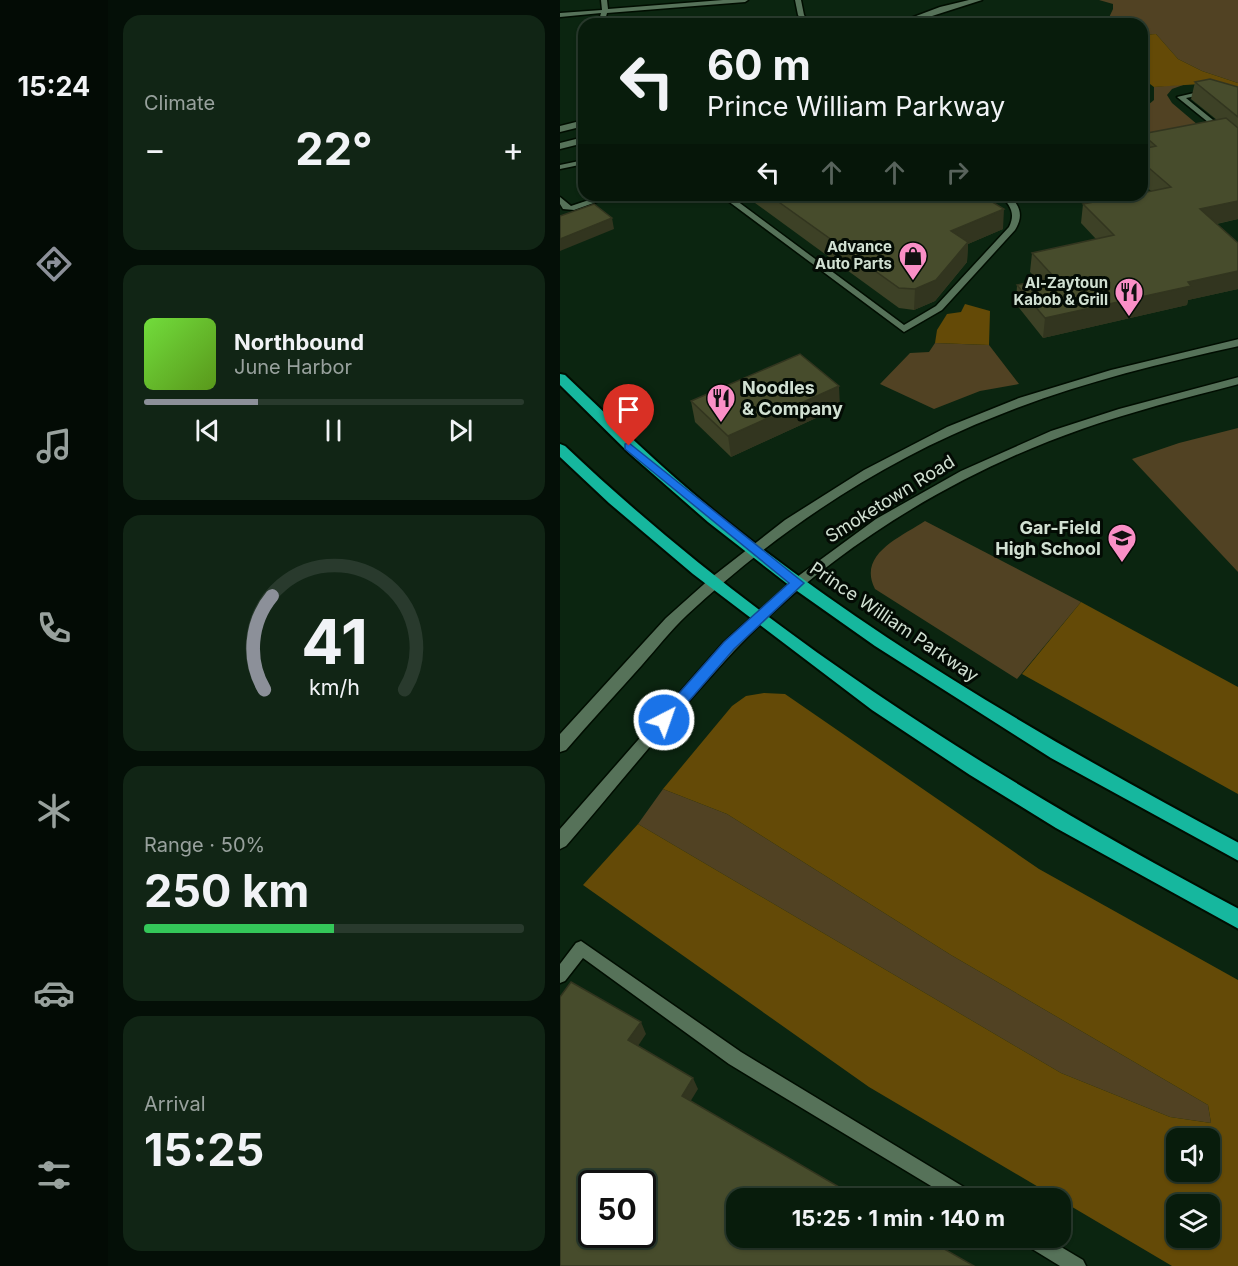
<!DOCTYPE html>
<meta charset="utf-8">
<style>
:root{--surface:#081c0c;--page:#112515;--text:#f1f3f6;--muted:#98a19d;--line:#293a2d;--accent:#8c9099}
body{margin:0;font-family:Inter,sans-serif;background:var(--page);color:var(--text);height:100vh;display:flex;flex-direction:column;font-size:22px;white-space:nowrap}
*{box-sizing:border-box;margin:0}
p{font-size:20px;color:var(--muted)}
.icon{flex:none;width:33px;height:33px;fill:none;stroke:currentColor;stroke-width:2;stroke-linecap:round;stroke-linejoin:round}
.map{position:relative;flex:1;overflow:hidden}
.details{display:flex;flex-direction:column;gap:15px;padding:15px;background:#040f07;width:452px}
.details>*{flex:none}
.banner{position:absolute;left:18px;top:18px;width:570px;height:183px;border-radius:18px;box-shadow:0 2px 4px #0004,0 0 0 2px var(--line);background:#081c0c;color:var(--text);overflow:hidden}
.tools{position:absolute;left:606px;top:1128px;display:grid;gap:12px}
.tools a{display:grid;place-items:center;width:54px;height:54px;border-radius:12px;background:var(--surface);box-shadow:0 2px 4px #0004,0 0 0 2px var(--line);font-size:30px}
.speed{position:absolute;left:18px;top:1170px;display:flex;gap:12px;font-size:30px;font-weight:700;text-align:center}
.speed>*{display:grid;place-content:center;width:78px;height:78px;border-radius:50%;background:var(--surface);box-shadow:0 2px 4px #0004,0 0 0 2px var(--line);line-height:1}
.speed .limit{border:3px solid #111;border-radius:9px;background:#fff;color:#111}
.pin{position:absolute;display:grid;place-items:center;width:51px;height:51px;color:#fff;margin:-62px -26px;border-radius:50% 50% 50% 0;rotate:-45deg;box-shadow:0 0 6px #0007}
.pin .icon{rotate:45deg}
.me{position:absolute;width:66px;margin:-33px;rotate:41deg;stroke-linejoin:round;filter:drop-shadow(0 0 4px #0008)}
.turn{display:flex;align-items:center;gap:21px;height:126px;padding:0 30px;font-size:27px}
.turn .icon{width:78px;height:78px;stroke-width:2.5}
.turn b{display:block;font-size:42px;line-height:51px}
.lanes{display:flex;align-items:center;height:57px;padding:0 30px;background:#0003;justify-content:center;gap:30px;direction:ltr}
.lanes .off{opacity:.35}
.big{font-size:45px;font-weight:700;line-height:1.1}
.details .card{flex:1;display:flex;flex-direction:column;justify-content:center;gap:9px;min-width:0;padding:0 21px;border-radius:18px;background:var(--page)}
.details .dial{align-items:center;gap:0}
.dial svg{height:156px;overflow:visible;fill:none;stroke:var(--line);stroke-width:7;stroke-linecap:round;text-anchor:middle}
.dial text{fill:var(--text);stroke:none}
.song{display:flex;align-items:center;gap:18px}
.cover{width:72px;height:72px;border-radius:9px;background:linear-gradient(135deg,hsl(100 70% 55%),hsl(90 70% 35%))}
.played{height:6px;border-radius:3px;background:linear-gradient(90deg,var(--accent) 30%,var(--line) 30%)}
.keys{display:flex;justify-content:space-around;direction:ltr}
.heat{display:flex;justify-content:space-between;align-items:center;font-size:33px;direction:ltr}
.charge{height:9px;border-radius:4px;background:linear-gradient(90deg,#34c759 50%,var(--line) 0)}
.trip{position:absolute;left:166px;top:1188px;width:345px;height:60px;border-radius:18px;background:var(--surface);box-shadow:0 2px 4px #0004,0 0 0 2px var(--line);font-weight:700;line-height:60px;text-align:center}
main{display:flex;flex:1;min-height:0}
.dock{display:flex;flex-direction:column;width:108px;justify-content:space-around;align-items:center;background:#030b05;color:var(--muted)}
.dock .icon{width:42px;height:42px}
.dock .on{color:var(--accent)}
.dock b{font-size:27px;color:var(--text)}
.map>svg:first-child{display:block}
</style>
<main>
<nav class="dock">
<b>15:24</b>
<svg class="icon on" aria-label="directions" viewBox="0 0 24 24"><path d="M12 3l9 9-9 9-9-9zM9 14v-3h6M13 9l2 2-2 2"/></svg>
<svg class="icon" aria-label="music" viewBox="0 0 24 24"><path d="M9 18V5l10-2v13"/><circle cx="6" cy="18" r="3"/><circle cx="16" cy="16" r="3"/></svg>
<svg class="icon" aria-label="phone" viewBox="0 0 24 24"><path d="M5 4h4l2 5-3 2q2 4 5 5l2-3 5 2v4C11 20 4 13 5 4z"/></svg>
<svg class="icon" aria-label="climate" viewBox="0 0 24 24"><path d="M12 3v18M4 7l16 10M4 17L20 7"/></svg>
<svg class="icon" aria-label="car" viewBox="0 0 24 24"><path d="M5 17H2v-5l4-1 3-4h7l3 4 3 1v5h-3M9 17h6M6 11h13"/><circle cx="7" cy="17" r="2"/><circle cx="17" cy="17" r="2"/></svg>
<svg class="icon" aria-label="filters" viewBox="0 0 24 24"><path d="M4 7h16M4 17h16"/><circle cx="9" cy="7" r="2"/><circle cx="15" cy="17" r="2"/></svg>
</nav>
<section class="details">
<div class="card"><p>Climate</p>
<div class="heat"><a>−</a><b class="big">22°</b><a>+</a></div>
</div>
<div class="card">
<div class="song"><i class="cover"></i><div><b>Northbound</b><p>June Harbor</p></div></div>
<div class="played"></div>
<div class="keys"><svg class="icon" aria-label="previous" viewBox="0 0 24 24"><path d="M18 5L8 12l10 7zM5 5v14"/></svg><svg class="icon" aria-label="pause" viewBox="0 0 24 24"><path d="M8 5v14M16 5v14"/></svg><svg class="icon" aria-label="next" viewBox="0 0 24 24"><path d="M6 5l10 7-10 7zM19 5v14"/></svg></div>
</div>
<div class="card dial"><svg viewBox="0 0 100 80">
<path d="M14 69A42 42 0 1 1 86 69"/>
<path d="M14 69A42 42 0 0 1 18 21" stroke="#8c9099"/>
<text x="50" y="56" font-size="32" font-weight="700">41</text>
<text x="50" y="72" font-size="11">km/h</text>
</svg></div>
<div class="card"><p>Range · 50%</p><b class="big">250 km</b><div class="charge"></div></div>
<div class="card"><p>Arrival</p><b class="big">15:25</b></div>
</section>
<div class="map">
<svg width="679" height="1266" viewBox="0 0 679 1266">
<rect width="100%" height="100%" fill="#0b2510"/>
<g fill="#514223">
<path d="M539 0H678V83L642 71 618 59 596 34 582 35V24H546L553 9V4Z"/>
<path d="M626 84 612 89 607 95 612 103 651 136 582 150V110L594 100V87Z"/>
<path d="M375 343 429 345 459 384 420 391 374 409 320 384 350 353 369 352Z"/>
<path d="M678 428H679L678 572 572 459 619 443Z"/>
<path d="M365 521 521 602 457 679 315 589C297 554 341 537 365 521Z"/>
<path d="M103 789 167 814 391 955 648 1105 651 1123 610 1117 501 1073 78 824Z"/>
</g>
<g fill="#644a07" fill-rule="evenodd">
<path d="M596 34 618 59 642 71 678 83V96L641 84 594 87 582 78V35Z"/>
<path d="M405 304 430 311 429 345 375 343 377 330 387 314 401 312Z"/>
<path d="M521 602 678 687V794L462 674Z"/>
<path d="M204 693 225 694 479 869 678 980V1266H612L309 1087 23 885 78 824 501 1073 610 1117 651 1123 648 1105 391 955 167 814 103 789 172 706 186 696ZM650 1138V1172H616V1138ZM650 1204V1238H616V1204Z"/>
</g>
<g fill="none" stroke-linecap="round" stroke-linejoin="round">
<g stroke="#000d00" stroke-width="3">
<g id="service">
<path d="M41 0H47L48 9 163 0H188L185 2 47 13 44 24H38L41 13 0 17V13L42 10Z"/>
<path d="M235 0H241L244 15 250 24H244L238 15Z"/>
<path d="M24 80V95L21 93V82Z"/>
<path d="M647 90 679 100V104L647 94 626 98 679 141V147L617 97Z"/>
<path d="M24 160V164L0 169V165Z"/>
<path d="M44 195H56L14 210 3 209 0 204V197L11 206Z"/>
<path d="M160 195H169L344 325 376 306 449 227C456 213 450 205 440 195L451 197C461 208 463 217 455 230L382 310 344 332Z"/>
<path d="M21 941 181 1052 412 1192 414 1198H391L169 1064 23 958 5 981 0 983V964L16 943Z"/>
<path d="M461 1238H486L523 1260 526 1266H500L464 1244Z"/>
</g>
</g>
<g stroke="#000d00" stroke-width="3">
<g id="tertiary">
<path d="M409 0H422L347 24H335L380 7Z"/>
<path d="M24 120V126L0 132V126Z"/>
<path d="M24 137V143L0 149V143Z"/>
</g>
</g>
<g stroke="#000d00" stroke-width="3">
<g id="secondary">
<path d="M679 339V346C597 364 516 384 439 415 323 460 218 530 127 615 111 630 97 648 82 665 56 694 31 721 6 750L0 752V734L106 618 152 577 225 520 304 470 387 427 459 398 551 370Z"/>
<path d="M679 377V384C626 398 573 411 522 429 395 473 266 552 174 651 116 713 62 781 6 846L0 849V829L164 642 237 577 316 519 401 471 491 431 559 409Z"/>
</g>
</g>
<g stroke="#000d00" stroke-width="4">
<g id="trunk">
<path d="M0 374 5 375C55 423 105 471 159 515 319 644 498 746 679 843V861L491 758 315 646 230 586 148 522 69 453 0 385Z"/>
<path d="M0 444 5 446C203 634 438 781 679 909V929L496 828 410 775 312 710 133 574 49 503 0 457Z"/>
</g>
</g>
<use href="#service" fill="#567259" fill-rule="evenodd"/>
<use href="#tertiary" fill="#567259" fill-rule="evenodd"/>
<use href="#secondary" fill="#567259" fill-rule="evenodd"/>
<use href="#trunk" fill="#16b79e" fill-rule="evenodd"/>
</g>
<g fill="#3d4126">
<path d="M635 82 678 87V219L657 224 678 243V289L628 300 627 305 483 338 456 304 457 285 478 280 470 272 472 253 536 239 521 223 523 204 591 191 582 183V134L657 120 631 99Z"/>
<path d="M184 195H421L443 229 408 244 407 262 375 301 354 310 339 308Z"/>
<path d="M131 401 280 407 171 457 135 422Z"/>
</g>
<g fill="#32351f">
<path d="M678 201V219L636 228 640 209Z"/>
<path d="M444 209 443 229 408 244 407 262 375 301 354 310 355 289 391 231Z"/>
<path d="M52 218 54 229 0 251V239Z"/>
<path d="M678 271V289L628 300 627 305 483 338 485 318 628 282Z"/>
<path d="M279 386 280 407 171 457 168 436Z"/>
<path d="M81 1022 86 1034 74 1052 68 1040Z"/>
<path d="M133 1078 138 1089 127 1107 122 1096Z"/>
</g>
<g fill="#474c2c" stroke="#32351f" stroke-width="1.5" fill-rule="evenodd">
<path d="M650 79 678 87V117L635 82Z"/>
<path d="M666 118 678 128V201L640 209 678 243V271L628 282 631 286 485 318 457 285 494 277 472 253 554 235 523 204 571 195H582V193L611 187 582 162V149L596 146 582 134Z"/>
<path d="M209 195H421L444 209 391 231 408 242 376 280 355 289 339 288Z"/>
<path d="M34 204 52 218 0 239V216Z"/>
<path d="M240 354 279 386 168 436 131 401Z"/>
<path d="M11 982 81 1022 68 1040 133 1078 122 1096 298 1198H177V1238H365L414 1266H0V997ZM32 1184H82V1234H32Z"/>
</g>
<path fill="#1a73e8" stroke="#114b97" stroke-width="1.5" d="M69 443 244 583 174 649 109 724H99L97 720 99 716 164 642 229 583 65 449V444Z"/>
<defs>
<g id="shop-pin" transform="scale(1.5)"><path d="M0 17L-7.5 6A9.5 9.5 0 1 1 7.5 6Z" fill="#fa8fc6" stroke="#030b04"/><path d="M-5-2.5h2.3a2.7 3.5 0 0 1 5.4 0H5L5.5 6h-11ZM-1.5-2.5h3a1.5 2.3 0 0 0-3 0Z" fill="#111"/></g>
<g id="restaurant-pin" transform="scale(1.5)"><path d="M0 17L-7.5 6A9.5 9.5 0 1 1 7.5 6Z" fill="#fa8fc6" stroke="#030b04"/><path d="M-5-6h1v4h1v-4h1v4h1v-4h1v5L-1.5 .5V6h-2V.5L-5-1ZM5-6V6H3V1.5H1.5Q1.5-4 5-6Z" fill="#111"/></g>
<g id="school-pin" transform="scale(1.5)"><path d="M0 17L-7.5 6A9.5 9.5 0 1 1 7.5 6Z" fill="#fa8fc6" stroke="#030b04"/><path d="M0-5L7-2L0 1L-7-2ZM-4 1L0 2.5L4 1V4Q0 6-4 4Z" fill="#111"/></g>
</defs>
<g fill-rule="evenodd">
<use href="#shop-pin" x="353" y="256"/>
<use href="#restaurant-pin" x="569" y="292"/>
<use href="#restaurant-pin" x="161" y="398"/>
<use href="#school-pin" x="562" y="538"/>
</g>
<g text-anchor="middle" stroke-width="6" stroke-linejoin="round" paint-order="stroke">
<g font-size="15" font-weight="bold" fill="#d1e0d2" stroke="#030b04" text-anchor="end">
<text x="332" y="252">Advance<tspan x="332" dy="17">Auto Parts</tspan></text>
<text x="548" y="288">Al-Zaytoun<tspan x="548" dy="17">Kabob &amp; Grill</tspan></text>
</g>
<g font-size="18" font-weight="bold" fill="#d1e0d2" stroke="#030b04" text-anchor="start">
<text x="182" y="394">Noodles<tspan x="182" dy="21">&amp; Company</tspan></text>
<text x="541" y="534" text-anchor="end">Gar-Field<tspan x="541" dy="21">High School</tspan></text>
</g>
<g font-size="18" fill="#d1e0d2" stroke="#030b04">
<text transform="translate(330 499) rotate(-32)" y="6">Smoketown Road</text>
<text transform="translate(334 622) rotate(34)" y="6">Prince William Parkway</text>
</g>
</g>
</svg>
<div class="tools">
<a><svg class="icon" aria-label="sound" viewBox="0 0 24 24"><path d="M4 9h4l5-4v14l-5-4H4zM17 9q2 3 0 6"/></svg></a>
<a><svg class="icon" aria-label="layers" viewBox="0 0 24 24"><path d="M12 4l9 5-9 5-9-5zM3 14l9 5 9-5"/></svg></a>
</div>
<div class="speed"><div class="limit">50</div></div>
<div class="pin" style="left:69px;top:446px;background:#d93025"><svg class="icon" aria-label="arrive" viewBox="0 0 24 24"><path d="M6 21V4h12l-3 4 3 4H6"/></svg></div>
<svg class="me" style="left:104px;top:720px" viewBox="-20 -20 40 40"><circle r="17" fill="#1a73e8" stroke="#fff" stroke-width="3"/><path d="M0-11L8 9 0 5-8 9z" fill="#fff"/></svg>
<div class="trip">15:25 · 1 min · 140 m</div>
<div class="banner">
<div class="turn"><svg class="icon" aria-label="left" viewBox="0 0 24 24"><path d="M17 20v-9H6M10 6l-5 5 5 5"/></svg><div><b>60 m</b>Prince William Parkway</div></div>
<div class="lanes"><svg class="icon" aria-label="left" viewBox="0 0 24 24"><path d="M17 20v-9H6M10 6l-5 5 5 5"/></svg><svg class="icon off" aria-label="ahead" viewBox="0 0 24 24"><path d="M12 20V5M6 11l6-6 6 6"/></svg><svg class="icon off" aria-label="ahead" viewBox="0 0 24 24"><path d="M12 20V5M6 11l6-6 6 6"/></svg><svg class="icon off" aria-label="right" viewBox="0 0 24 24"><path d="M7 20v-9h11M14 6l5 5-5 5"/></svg></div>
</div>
</div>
</main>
